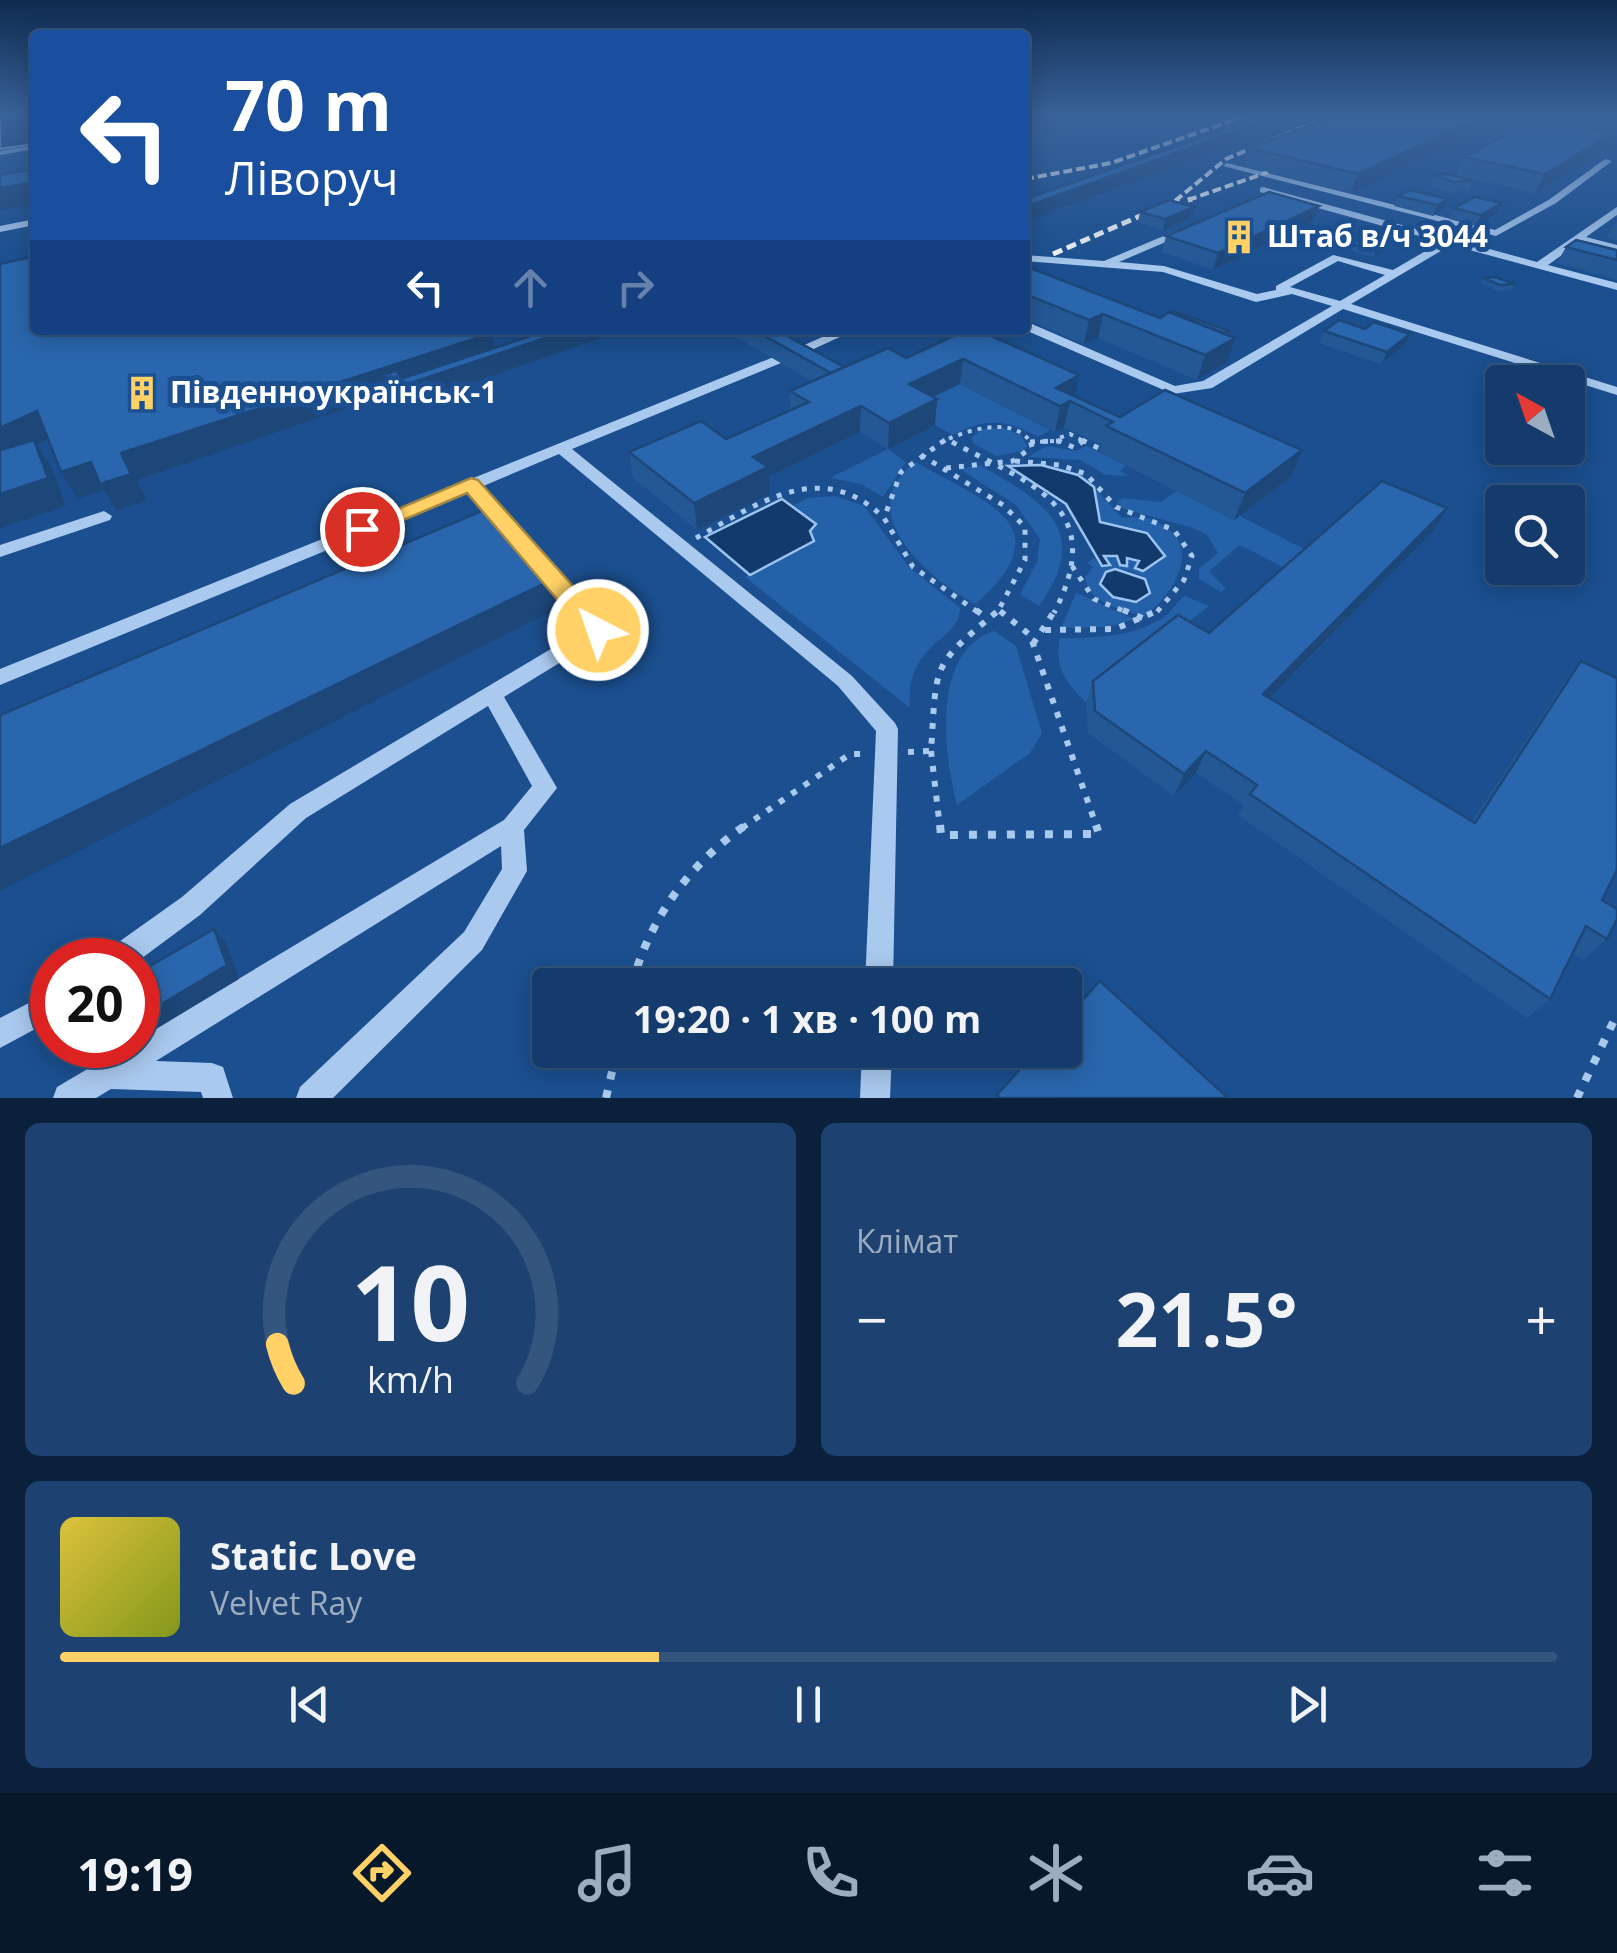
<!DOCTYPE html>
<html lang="uk">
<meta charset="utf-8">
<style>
:root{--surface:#143b6b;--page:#1d4271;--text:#f1f3f6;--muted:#9dadc1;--line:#33557e;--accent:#ffd166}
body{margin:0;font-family:"Open Sans",sans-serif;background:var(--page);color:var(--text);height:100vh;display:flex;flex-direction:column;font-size:38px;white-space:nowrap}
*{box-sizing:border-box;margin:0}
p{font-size:32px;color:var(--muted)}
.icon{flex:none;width:55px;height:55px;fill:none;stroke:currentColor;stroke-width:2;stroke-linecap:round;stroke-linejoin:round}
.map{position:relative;height:1098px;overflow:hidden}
.side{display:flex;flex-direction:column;gap:25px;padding:25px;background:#0b203b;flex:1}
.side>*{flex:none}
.top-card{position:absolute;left:30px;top:30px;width:1000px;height:305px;border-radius:10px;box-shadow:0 5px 25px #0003,0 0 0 2px var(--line);background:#1a4fa0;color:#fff;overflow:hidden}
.needle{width:65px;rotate:320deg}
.tools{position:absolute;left:1485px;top:365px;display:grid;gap:20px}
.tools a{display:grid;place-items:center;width:100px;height:100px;border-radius:10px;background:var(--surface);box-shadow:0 5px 25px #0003,0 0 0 2px var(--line);font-size:50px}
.speed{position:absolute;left:30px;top:938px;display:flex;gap:20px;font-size:50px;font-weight:700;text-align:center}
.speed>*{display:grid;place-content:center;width:130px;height:130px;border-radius:50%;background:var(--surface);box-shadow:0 5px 25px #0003,0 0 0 2px var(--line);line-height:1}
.speed .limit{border:15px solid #d22;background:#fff;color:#111}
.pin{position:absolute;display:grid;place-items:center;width:85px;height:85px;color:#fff;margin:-42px;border:5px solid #fff;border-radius:50%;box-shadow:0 2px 10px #0007}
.me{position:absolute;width:110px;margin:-55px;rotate:319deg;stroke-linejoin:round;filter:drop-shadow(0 0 8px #0008)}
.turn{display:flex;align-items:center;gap:35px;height:210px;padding:0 30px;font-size:45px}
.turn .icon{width:130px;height:130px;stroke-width:2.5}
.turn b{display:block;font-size:70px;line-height:85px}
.lanes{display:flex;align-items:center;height:95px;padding:0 30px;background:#0003;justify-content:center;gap:50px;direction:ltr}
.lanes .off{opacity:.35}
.big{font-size:75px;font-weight:700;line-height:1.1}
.side .widget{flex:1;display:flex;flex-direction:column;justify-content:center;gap:15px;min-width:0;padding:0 35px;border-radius:15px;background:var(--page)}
.side .dial{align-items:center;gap:0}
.dial svg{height:260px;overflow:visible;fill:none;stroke:var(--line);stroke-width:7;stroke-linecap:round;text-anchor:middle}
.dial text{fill:var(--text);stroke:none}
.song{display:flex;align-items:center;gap:30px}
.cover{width:120px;height:120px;border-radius:15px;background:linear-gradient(135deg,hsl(50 70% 55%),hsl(70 70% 35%))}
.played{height:10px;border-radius:5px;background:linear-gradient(90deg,var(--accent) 40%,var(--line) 40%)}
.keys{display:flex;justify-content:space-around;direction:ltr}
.heat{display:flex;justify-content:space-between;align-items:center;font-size:55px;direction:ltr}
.side .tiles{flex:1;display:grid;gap:25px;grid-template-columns:1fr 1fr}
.widget:last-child{grid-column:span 2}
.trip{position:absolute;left:532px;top:968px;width:550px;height:100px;border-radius:10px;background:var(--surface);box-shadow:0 5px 25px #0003,0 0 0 2px var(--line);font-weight:700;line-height:100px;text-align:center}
.tab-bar{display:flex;height:160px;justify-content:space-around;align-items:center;background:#08182b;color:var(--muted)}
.tab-bar .icon{width:70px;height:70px}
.tab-bar .on{color:var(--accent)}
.tab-bar b{font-size:45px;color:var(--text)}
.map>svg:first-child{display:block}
</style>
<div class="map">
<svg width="1617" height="1098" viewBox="0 0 1617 1098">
<rect width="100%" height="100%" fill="#1b4f8f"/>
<g fill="#2461a8" fill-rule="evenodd">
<path d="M960 384 1050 430 1038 437C1006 419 985 418 953 435L907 409Z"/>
<path d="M1003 428 1021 435 1027 446 1023 451 996 456 973 443 972 437 983 429Z"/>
<path d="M1047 446 1076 451 1087 446 1126 466 1120 471 1130 476 1106 475 1080 460 1028 457Z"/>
<path d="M888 449 906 462 883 497 861 484 830 478Z"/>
<path d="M916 462C985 503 1065 524 976 604 930 581 848 510 916 462Z"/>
<path d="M980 465C1042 501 1094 529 1039 606L1020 594 1037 562 1040 539 1016 505 960 469Z"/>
<path d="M1094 487 1121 517C1131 519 1142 515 1153 520 1206 542 1176 592 1145 616 1123 610 1088 605 1085 577L1093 567 1087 563 1094 558 1102 566 1109 565 1103 555 1117 556 1120 565H1127V558L1140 561 1135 567 1143 571 1165 555 1147 533 1100 521ZM1115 569C1130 570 1149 574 1150 593L1136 602 1113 598 1100 584 1106 572Z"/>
<path d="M1177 491 1234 520 1240 516 1314 554 1294 573 1240 545 1209 571 1226 589 1221 592 1199 579V569L1218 553 1207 535 1193 528 1124 509 1117 502 1123 498 1160 502Z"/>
<path d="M834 496 864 506 909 567 960 608C960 643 905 640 910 708L745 577 810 536 815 523 792 506 808 498Z"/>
<path d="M1076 593C1081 593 1120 615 1136 619L1107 627 1061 628Z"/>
<path d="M1185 596 1209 606 1086 702C1066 684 1054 667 1060 638 1095 638 1132 637 1163 618 1172 612 1176 602 1185 596Z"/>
<path d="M994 631 1016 646 1042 733 1030 753 957 805C944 755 930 652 994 631Z"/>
</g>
<g fill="#123a6d" stroke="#9cc4f0" stroke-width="2.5">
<path d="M0 115H35V144L0 149Z"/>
<path d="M1041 465 1078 475 1094 487 1100 522 1147 533 1165 556 1143 571 1135 568 1139 561 1127 558V566L1120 565 1117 556H1104L1110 565 1102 566 1066 504 1008 466Z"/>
<path d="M782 499 816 524 810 531 814 541 750 575 705 537Z"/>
<path d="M1115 569 1145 579 1150 593 1136 602 1113 597 1100 584 1106 572Z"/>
</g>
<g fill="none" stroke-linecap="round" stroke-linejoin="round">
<g stroke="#a9c9ee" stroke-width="4" stroke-dasharray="4 6" stroke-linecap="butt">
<path d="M1030 442 1057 441"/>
<path d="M940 443C963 431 1014 414 1031 443"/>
<path d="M1060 443 1056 439 1070 434 1087 443"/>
</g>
<g stroke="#a9c9ee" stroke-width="5" stroke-dasharray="5 8" stroke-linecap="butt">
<path d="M945 440 901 472 884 518 913 567 979 613"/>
<path d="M1057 440 1075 448 1083 441"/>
<path d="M1082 440 1104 451"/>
<path d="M952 442C1032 485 1109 506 1054 613"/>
<path d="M1030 442 1057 441"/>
<path d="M921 455 1003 505 1025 527V560L997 613"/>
<path d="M1015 461 1060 465 1086 474 1116 507 1174 530 1192 556 1184 580 1156 613"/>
<path d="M946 468 1013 461 1032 447 1030 440"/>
<path d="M696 538C759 503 822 457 884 518"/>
<path d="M1072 566 1094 599 1129 613"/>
</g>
<g stroke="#a9c9ee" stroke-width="6" stroke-dasharray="6 9" stroke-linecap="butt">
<path d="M976 610 988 619"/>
<path d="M1123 610 1147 620"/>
<path d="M1000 611 1030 635 1097 828"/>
<path d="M1045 630 1115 629 1159 610"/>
<path d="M1033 644 1055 610"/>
<path d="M931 751 940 828"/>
<path d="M908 752 931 751C937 663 930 667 999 610"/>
<path d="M742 828 850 754H862"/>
</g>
<g stroke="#a9c9ee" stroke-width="8" stroke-dasharray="8 11" stroke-linecap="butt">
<path d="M940 825 941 835 1099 834 1096 825"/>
<path d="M632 985C649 919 690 863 746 825"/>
<path d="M606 1098 617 1050"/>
<path d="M1577 1098 1617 1014"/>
</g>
<g fill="#a9c9ee" fill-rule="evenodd">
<path d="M35 145V149L0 155V151Z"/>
<path d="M1605 159 1612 161 1556 203 1496 236 1223 166 1227 163 1495 230 1550 199Z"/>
<path d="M1263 187 1537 262 1617 207V215L1586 237 1617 245V251L1580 242 1548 265 1617 283V290L1451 245 1351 304 1617 387V395L1343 309 1212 388 1173 394 1025 330V321L1175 386 1203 381 1332 306 1292 294 1256 302 1163 272 1025 261V255L1104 261 1185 227 1189 228V232L1119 262 1164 266 1257 294 1276 290V286L1333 255 1393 270 1441 242 1260 192V188ZM1338 261 1385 275 1340 301 1290 287Z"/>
<path d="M35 219V225L0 232V226Z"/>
<path d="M838 330H855L794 358 789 359 782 355Z"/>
<path d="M776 356 781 357V363L572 449 852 676 895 723 898 729 893 985H865L876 731 838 686 559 454 481 487 608 630 605 635 504 697 557 788 524 830 527 871 482 950 333 1098H296L300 1087 464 932 502 869 501 846 156 1061 212 1063 223 1067 233 1098H203L201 1092 111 1089 96 1098H53L57 1087 128 1045H138V1039L504 820 532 786 488 706 306 818 200 915 138 961 102 960 106 951 182 897 290 804 586 628 468 492 0 685V669Z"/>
<path d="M104 511 112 516 110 520 0 557V545Z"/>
<path d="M52 991V1020L0 1048V1018Z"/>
<path d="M862 1050H892L890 1098H860Z"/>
</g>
<g stroke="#fff" stroke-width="4" stroke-dasharray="9 4" stroke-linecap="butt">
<path d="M1025 179 1111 163 1248 115"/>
<path d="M1188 200 1268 172"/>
<path d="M1175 201 1226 159 1325 118"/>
</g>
<g stroke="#fff" stroke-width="5" stroke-dasharray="10 5" stroke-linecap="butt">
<path d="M1188 200 1192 199"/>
<path d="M1053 254 1179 199"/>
</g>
</g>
<g fill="#245895">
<path d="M1025 115H1103L1041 135 1025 130Z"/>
<path d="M1336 115H1514L1350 193 1245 166 1250 148Z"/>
<path d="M1517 129 1613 133 1603 151 1535 193 1456 175 1464 157 1487 145 1492 134Z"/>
<path d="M1434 175 1473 181 1468 191 1448 192 1430 185Z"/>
<path d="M1398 196 1448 199 1443 209 1433 216 1394 206Z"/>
<path d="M1319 206 1313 221 1213 270 1162 252 1166 236Z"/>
<path d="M1454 208 1496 214 1476 226 1449 219Z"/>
<path d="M1140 212 1191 217 1163 230 1138 222Z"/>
<path d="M1617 221V240L1606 238 1616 222Z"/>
<path d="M1351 244 1387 245 1385 250 1374 257 1349 250Z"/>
<path d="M1566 247 1617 250V280L1557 263Z"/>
<path d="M1025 266 1160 318 1229 331 1227 362 1197 380 1098 338 1084 344 1025 319Z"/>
<path d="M1483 278 1515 284 1512 290 1497 291 1480 283Z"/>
<path d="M1365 329 1410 334 1404 346 1381 364 1319 343 1324 331Z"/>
<path d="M35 330 492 336 495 348 549 330H625L403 407 389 394 137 480 147 500 117 511 104 490 78 499 61 472 48 439 37 445 51 466 66 506 0 528Z"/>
<path d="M661 330H692L673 337Z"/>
<path d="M723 330H776L844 367 906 358 966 330 1074 396 1120 417 1302 450 1291 477 1234 520 1099 452 1101 445 1064 427 1055 432 960 384 933 397 937 399 935 425 888 449 860 432 769 476V494L697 530 633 478 629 452 726 439 790 410V391L812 381Z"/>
<path d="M1502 394V420L1484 413 1491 400Z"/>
<path d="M1447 508 1435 529 1270 698 1472 821 1564 683 1581 661 1602 900 1607 939 1583 960 1573 953 1550 999 1527 1018 1238 815 1244 805 1196 773 1174 796 1088 733 1086 702 1093 681 1209 633Z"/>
</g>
<g fill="#1d4779">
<path d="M1051 115H1103L1041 135 1044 118Z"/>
<path d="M1281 115H1312L1025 222V207Z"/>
<path d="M1486 115H1514L1350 193 1358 174Z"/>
<path d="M1613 133 1603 151 1535 193 1545 174Z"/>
<path d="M35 182V204L0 210V188Z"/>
<path d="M1448 199 1443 209 1433 216 1437 205Z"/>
<path d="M1502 203 1496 214 1476 226 1481 215Z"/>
<path d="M1319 206 1313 221 1213 270 1218 253Z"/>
<path d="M1194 207 1191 217 1163 230 1165 219Z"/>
<path d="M1387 245 1385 250 1374 257 1376 251Z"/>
<path d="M1103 314 1098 338 1084 344 1089 320Z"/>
<path d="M448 330H510L492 336 497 354 569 330H625L403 407 396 388 383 375 389 394 137 480 147 500 117 511 104 490 78 499 61 472 121 453Z"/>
<path d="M672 330H692L673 337Z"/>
<path d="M1410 334 1404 346 1381 364 1387 352Z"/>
<path d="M1235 338 1227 362 1197 380 1205 355Z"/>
<path d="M963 359 960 384 907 409 909 384Z"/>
<path d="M1079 375 1074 400 1070 402 1064 427 1055 432 1060 406 1056 388Z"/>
<path d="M937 399 935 425 888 449 889 423Z"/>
<path d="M861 406 860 432 769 476V494L697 530 694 503 753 457Z"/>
<path d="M37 411 53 437 37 445 51 466 66 506 0 528V428Z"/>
<path d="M1302 450 1291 477 1234 520 1245 493Z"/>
<path d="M1447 508 1435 529 1252 716 1263 694Z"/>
<path d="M551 580 558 608 0 891V848Z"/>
<path d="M1206 751 1196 773 1174 796 1184 774Z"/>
<path d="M214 929 226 943 239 979 138 1040V1018Z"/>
<path d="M92 1045H129L90 1068 74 1056Z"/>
</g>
<g fill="#2a66ad" stroke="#1d4779" stroke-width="2.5">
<path d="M1266 115H1281L1025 207V199Z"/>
<path d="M1336 115H1486L1358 174 1250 148Z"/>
<path d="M1537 119 1613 133 1545 174 1464 157 1504 136 1492 134 1506 127 1517 129Z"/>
<path d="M35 169V182L0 188V175Z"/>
<path d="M1448 174 1473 181 1452 182 1434 175Z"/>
<path d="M1410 190 1448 199 1437 205 1398 196Z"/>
<path d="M1269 192 1319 206 1218 253 1166 236Z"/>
<path d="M1475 197 1502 203 1481 215 1454 208Z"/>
<path d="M1169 200 1194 207 1165 219 1140 212Z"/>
<path d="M1362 238 1387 245 1376 251 1351 244Z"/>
<path d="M1576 240 1617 250V260L1566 247Z"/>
<path d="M35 256V330H424L428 333 438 330H488L492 333 121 453 131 474 100 484 91 462 61 472 37 411 0 428V264Z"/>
<path d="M1025 266 1160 318 1169 312 1235 338 1205 355 1103 314 1089 320 1025 294Z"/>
<path d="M1495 277 1515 284 1500 285 1483 278Z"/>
<path d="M1173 311 1229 331 1224 333 1169 312Z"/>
<path d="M1339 320 1365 329 1374 322 1410 334 1387 352 1324 331Z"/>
<path d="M549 330H569L396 388 383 375 396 371 403 378Z"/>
<path d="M754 330H776L844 367 831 373Z"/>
<path d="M966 330H978L1079 375 1056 388 1120 417 1165 390 1302 450 1245 493 1106 426 1113 422 1070 401 1060 406 963 359 909 384 937 399 889 423 861 406 753 457 768 467 694 503 629 452 701 421 726 439 809 402 790 391 888 348 906 358Z"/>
<path d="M1499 393 1502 394V404L1491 400Z"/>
<path d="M34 440 48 478 0 494V450Z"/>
<path d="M1382 481 1447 508 1263 694 1475 823 1581 661 1617 678V870L1602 900 1617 909V919L1607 939 1586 926 1550 999 1250 794 1257 785 1206 751 1184 774 1095 711 1093 681 1178 615 1209 633Z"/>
<path d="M484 510 551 580 0 848V715Z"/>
<path d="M214 929 227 965 138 1018V973Z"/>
<path d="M1100 981 1228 1098H1000L997 1095 1037 1050H1065V1019Z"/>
<path d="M72 1045H92L74 1056Z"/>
</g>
<linearGradient id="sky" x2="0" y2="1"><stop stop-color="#0f2b4f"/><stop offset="0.43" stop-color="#39639b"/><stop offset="1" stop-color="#39639b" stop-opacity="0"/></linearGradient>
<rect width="1617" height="269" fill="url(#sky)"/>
<path fill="#ffd166" stroke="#a68842" stroke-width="2.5" d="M471 478 478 480 607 624 611 630 607 637H589L467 493 370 534H354L351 529Z"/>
<defs>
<g id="building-bare" transform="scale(2.7)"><path d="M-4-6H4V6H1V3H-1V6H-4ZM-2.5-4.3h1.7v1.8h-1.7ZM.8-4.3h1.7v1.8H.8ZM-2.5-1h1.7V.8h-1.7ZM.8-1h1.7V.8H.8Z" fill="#ffd166" stroke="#1b4f8f" stroke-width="2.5" paint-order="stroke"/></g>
</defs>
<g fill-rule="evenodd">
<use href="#building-bare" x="1239" y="237"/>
<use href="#building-bare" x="142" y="393"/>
</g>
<g text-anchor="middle" stroke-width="10" stroke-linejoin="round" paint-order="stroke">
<g font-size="30" font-weight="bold" fill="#fff" stroke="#1b4f8f" text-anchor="start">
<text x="1267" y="247">Штаб в/ч 3044</text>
<text x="170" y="403">Південноукраїнськ-1</text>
</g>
</g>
</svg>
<div class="tools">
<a><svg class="needle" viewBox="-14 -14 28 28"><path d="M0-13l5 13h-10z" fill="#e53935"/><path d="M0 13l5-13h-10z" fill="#9dadc1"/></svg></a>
<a><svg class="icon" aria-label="search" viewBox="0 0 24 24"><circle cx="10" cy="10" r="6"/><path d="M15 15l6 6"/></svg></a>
</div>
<div class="speed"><div class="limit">20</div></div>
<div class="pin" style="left:362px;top:529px;background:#d93025"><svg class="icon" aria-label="arrive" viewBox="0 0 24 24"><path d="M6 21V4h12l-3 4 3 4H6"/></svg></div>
<svg class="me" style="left:598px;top:630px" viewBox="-20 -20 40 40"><circle r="17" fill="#ffd166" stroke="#fff" stroke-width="3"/><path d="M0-11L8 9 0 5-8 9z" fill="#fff"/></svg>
<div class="trip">19:20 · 1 хв · 100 m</div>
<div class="top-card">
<div class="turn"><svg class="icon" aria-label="left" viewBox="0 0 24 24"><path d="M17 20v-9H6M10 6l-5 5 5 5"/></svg><div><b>70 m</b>Ліворуч</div></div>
<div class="lanes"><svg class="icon" aria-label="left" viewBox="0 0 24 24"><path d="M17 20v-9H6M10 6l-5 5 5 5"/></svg><svg class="icon off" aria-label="ahead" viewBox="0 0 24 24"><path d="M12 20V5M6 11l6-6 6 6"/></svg><svg class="icon off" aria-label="right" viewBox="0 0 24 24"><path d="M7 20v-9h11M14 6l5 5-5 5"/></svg></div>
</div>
</div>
<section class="side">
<div class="tiles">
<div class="widget dial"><svg viewBox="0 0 100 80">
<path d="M14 69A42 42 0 1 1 86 69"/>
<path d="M14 69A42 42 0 0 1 9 57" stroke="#ffd166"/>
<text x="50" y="56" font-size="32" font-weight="700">10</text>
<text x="50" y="72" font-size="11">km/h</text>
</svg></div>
<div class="widget"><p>Клімат</p>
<div class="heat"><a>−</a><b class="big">21.5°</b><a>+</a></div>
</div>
<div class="widget">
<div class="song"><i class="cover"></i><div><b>Static Love</b><p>Velvet Ray</p></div></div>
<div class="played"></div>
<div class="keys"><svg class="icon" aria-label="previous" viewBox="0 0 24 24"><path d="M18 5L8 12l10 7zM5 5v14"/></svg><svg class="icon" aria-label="pause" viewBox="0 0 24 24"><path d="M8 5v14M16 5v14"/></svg><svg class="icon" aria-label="next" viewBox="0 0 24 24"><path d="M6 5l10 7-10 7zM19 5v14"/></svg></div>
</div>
</div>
</section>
<nav class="tab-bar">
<b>19:19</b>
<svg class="icon on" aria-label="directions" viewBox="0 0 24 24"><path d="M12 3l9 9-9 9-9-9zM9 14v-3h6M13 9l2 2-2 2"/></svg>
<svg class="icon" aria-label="music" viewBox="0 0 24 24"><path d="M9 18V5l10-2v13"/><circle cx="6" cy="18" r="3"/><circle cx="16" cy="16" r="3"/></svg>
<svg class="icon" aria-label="phone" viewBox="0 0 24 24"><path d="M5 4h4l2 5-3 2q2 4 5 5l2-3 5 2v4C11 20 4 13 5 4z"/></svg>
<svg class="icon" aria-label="climate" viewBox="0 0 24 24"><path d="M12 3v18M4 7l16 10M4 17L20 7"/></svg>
<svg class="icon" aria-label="car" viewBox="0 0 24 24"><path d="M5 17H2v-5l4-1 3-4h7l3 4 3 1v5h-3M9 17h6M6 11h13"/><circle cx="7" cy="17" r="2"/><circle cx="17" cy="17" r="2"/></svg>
<svg class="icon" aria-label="filters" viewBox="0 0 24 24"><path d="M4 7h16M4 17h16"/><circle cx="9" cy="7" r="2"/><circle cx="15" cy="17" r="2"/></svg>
</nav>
